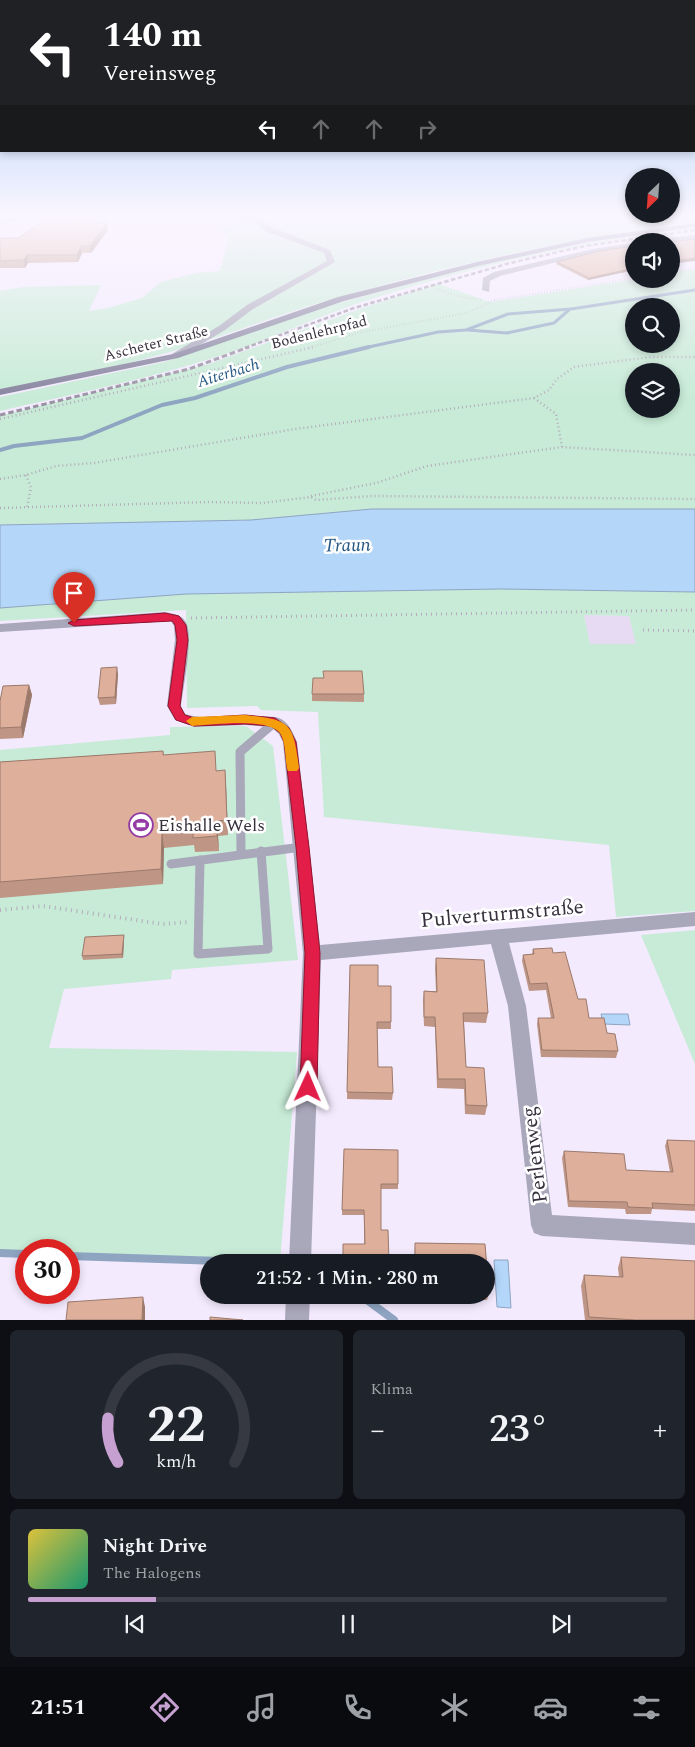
<!DOCTYPE html>
<html lang="de">
<meta charset="utf-8">
<style>
:root{--surface:#171b24;--page:#20242c;--text:#f1f3f6;--muted:#9ea1a6;--line:#363941;--accent:#c7a0d2}
body{margin:0;font-family:Spectral,serif;background:var(--page);color:var(--text);height:100vh;display:flex;flex-direction:column;font-size:19px;white-space:nowrap}
*{box-sizing:border-box;margin:0}
p{font-size:16px;color:var(--muted)}
.icon{flex:none;width:28px;height:28px;fill:none;stroke:currentColor;stroke-width:2;stroke-linecap:round;stroke-linejoin:round}
.map{position:relative;height:1320px;overflow:hidden}
.panel{display:flex;flex-direction:column;gap:10px;padding:10px;background:#0d0f14;flex:1}
.panel>*{flex:none}
.top-card{position:absolute;left:0px;top:0px;width:695px;height:152px;box-shadow:0 2px 8px #0003;background:#202124;color:#fff;overflow:hidden}
.needle{width:32px;rotate:205deg}
.buttons{position:absolute;left:625px;top:168px;display:grid;gap:10px}
.buttons a{display:grid;place-items:center;width:55px;height:55px;border-radius:50%;background:var(--surface);box-shadow:0 2px 8px #0003;font-size:25px}
.speed{position:absolute;left:15px;top:1239px;display:flex;gap:10px;font-size:25px;font-weight:700;text-align:center}
.speed>*{display:grid;place-content:center;width:65px;height:65px;border-radius:50%;background:var(--surface);box-shadow:0 2px 8px #0003;line-height:1}
.speed .limit{border:8px solid #d22;background:#fff;color:#111}
.pin{position:absolute;display:grid;place-items:center;width:42px;height:42px;color:#fff;margin:-51px -21px;border-radius:50% 50% 50% 0;rotate:-45deg;box-shadow:0 0 5px #0007}
.pin .icon{rotate:45deg}
.me{position:absolute;width:55px;margin:-28px;rotate:1deg;stroke-linejoin:round;filter:drop-shadow(0 0 4px #0008)}
.turn{display:flex;align-items:center;gap:18px;height:105px;padding:0 20px;font-size:22px}
.turn .icon{width:65px;height:65px;stroke-width:2.5}
.turn b{display:block;font-size:35px;line-height:42px}
.lanes{display:flex;align-items:center;height:48px;padding:0 20px;background:#0003;justify-content:center;gap:25px;direction:ltr}
.lanes .off{opacity:.35}
.big{font-size:38px;font-weight:600;line-height:1.1}
.panel .tile{flex:1;display:flex;flex-direction:column;justify-content:center;gap:8px;min-width:0;padding:0 18px;border-radius:8px;background:var(--page)}
.panel .dial{align-items:center;gap:0}
.dial svg{height:130px;overflow:visible;fill:none;stroke:var(--line);stroke-width:7;stroke-linecap:round;text-anchor:middle}
.dial text{fill:var(--text);stroke:none}
.song{display:flex;align-items:center;gap:15px}
.cover{width:60px;height:60px;border-radius:8px;background:linear-gradient(135deg,hsl(50 70% 55%),hsl(160 70% 35%))}
.played{height:5px;border-radius:2px;background:linear-gradient(90deg,var(--accent) 20%,var(--line) 20%)}
.keys{display:flex;justify-content:space-around;direction:ltr}
.heat{display:flex;justify-content:space-between;align-items:center;font-size:28px;direction:ltr}
.panel .tiles{flex:1;display:grid;gap:10px;grid-template-columns:1fr 1fr}
.tile:last-child{grid-column:span 2}
.trip{position:absolute;left:200px;top:1254px;width:295px;height:50px;border-radius:25px;background:var(--surface);box-shadow:0 2px 8px #0003;font-weight:600;line-height:50px;text-align:center}
.tabs{display:flex;height:80px;justify-content:space-around;align-items:center;background:#090b0e;color:var(--muted)}
.tabs .icon{width:35px;height:35px}
.tabs .active{color:var(--accent)}
.tabs b{font-size:22px;color:var(--text)}
.map>svg:first-child{display:block}
</style>
<div class="map">
<svg width="695" height="1320" viewBox="0 0 695 1320">
<rect width="100%" height="100%" fill="#f3eafe"/>
<path fill="#e6dbf2" d="M584 615 629 616 637 645 590 644Z"/>
<g fill="#c7ebd6" fill-rule="evenodd">
<path d="M357 216H695V223C575 237 459 263 343 296 277 314 214 341 148 358 100 371 49 379 0 390V291L23 287 101 285 89 311 108 308 142 298 161 282 196 273 220 271 229 238 221 229 230 226 236 219 253 221 276 230 263 221 279 225 321 218Z"/>
<path d="M695 227V229C577 242 462 269 350 306 305 322 261 343 216 357 145 380 72 394 0 411V397L164 362 331 305 492 262 622 236Z"/>
<path d="M695 269V509H372L251 520 0 525V416L209 364 368 306 439 284 490 302 637 279H671V273ZM634 306H671V344H634ZM634 371H671V409H634Z"/>
<path d="M501 589 695 592V911L616 917 609 845 324 817 318 712 261 710 257 706 187 708 186 610 0 621V608L186 594ZM584 615 629 616 636 644H590Z"/>
<path d="M246 726 273 746 298 960 172 970 171 979 64 989 49 1048 297 1052 280 1262 69 1256V1250H26V1254L0 1253V750L170 735V727Z"/>
<path d="M695 930V1064L641 935Z"/>
</g>
<g fill="#b3d6f9" stroke="#8ea4c1">
<path d="M372 509H695V592L501 589 186 594 0 608V525L251 520Z"/>
<path d="M601 1014H628L630 1025 603 1024Z"/>
<path d="M494 1260H508L511 1308 497 1307Z"/>
</g>
<g fill="none" stroke-linecap="round" stroke-linejoin="round">
<g stroke="#8ea4c1" stroke-width="3">
<path d="M468 330 507 333 554 323 570 309"/>
<path d="M364 348 438 332 466 330 508 314 571 309 695 290"/>
</g>
<path stroke="#8ea4c1" stroke-width="4" d="M0 450 14 446 82 438 162 405 195 398 287 367 369 347"/>
<g stroke="#8ea4c1" stroke-width="8">
<path d="M0 1253 26 1254"/>
<path d="M69 1256 220 1261"/>
<path d="M360 1295 394 1320"/>
</g>
<g stroke="#b4acbd" stroke-width="2" stroke-dasharray="0.5 2.5" stroke-linecap="butt">
<path d="M671 272 695 268"/>
<path d="M437 289 458 296 482 300"/>
<path d="M494 300 634 278"/>
<path d="M309 348 357 333 466 313 495 300"/>
</g>
<g stroke="#b4acbd" stroke-width="2.5" stroke-dasharray="1 3" stroke-linecap="butt">
<path d="M534 398 556 414 562 447"/>
<path d="M0 419 314 347"/>
<path d="M26 475 31 488 27 507"/>
<path d="M0 479 26 475 56 466 94 463 295 429 534 398 549 390 557 379 574 367 651 357H695"/>
<path d="M311 496 376 483 427 466 562 447 695 455"/>
<path d="M0 508 209 502 262 503 311 497 316 500 372 496 695 499"/>
</g>
<g stroke="#b4acbd" stroke-width="3" stroke-dasharray="1 4" stroke-linecap="butt">
<path d="M191 618 695 610"/>
<path d="M643 630 695 631"/>
</g>
<path stroke="#b4acbd" stroke-width="4" stroke-dasharray="1 4.5" stroke-linecap="butt" d="M0 910 43 906 162 924 188 922"/>
<path stroke="#a9a7ba" stroke-width="4.5" d="M0 223 20 216"/>
<g stroke="#a9a7ba" stroke-width="9">
<path d="M241 853 240 752 275 722"/>
<path d="M200 860 198 954 268 949 261 851"/>
<path d="M171 864 302 847"/>
</g>
<g fill="#a9a7ba" fill-rule="evenodd">
<path d="M229 216 258 217 271 227 330 250 335 262 253 309 225 330 178 358H172V354L219 326 247 305 327 261 324 253 265 231 253 221Z"/>
<path d="M695 235V239L671 242 653 241 657 239Z"/>
<path d="M634 243V247L598 252 500 276 490 281 489 292 482 290 483 278 494 272 598 248Z"/>
<path d="M165 612C174 614 184 615 187 625 193 639 183 689 181 706L185 714C207 721 239 715 263 716 268 717 274 716 279 718 289 722 293 733 297 742L320 945 695 912V926L509 943 526 1006 552 1215 695 1223V1245L542 1236 534 1233 531 1225 508 1006 491 944 321 960 311 1262H289L303 953 283 742 279 734 271 727 245 725 194 727 175 720 167 706 175 640 174 626 171 621 0 632V624Z"/>
<path d="M286 1295H310L309 1320H285Z"/>
</g>
<path fill="#8884a0" fill-rule="evenodd" d="M695 223V227L588 242 478 266 344 301 178 358 0 395V389L173 354 338 297 477 262 588 238Z"/>
<path stroke="#9a92a3" stroke-width="2.5" stroke-dasharray="4.5 2.5" stroke-linecap="butt" d="M245 348 354 308 510 263 585 246 695 230"/>
<path stroke="#9a92a3" stroke-width="3" stroke-dasharray="5.5 3" stroke-linecap="butt" d="M0 415 189 369 249 347"/>
</g>
<g fill="#bf9685">
<path d="M108 230 91 253H82L78 262 28 263 25 268H0V238H18Z"/>
<path d="M634 246V270L588 280 556 264 557 262Z"/>
<path d="M118 674 116 704 100 705 98 698Z"/>
<path d="M29 685 32 695 23 738 0 739V701Z"/>
<path d="M312 694H364V702L312 701Z"/>
<path d="M163 751 164 755 217 771 225 770 228 835 218 836 219 851 195 852 194 845 164 848 163 884 0 898V762Z"/>
<path d="M124 935V939L123 958 83 960 82 956Z"/>
<path d="M533 949 553 953 578 999 589 1018 607 1033 618 1051 616 1058 541 1057 537 1024 538 1018H551L546 990 529 991 522 961 523 955 532 954Z"/>
<path d="M436 958 488 1013 486 1023 464 1022 466 1067 487 1106 485 1115 465 1114 464 1089 437 1088 435 1027 424 1026 423 1000 424 991H436L435 968Z"/>
<path d="M350 965 378 986 391 1022V1029H377L378 1067 393 1093 392 1100 347 1099Z"/>
<path d="M667 1140 695 1141V1211L652 1209 651 1214H626L625 1209 568 1207 562 1158 564 1151 626 1170 670 1172 665 1146Z"/>
<path d="M344 1149 398 1184V1189H381V1230L389 1262 364 1244V1215H342Z"/>
<path d="M415 1243 485 1244 489 1293 487 1300 442 1299 432 1295H486V1262H414Z"/>
<path d="M621 1257 695 1320H585L581 1286 584 1275 619 1277 618 1268Z"/>
<path d="M210 1295H266V1303L211 1300Z"/>
</g>
<g fill="#9b7a6c">
<path d="M107 223 108 230 91 253 90 246Z"/>
<path d="M81 246 82 253 78 262 77 255Z"/>
<path d="M27 255 28 263 25 268 24 260Z"/>
<path d="M695 258V261L671 264V261Z"/>
<path d="M634 268V270L588 280 589 278Z"/>
<path d="M117 667 118 674 116 704 115 697Z"/>
<path d="M29 685 32 695 23 738 21 727Z"/>
<path d="M225 770 226 785 228 835 227 820Z"/>
<path d="M217 821 219 851 217 836Z"/>
<path d="M162 833 164 848 163 884 161 869Z"/>
<path d="M124 935V939L123 958 122 954Z"/>
<path d="M143 1297 145 1307V1320H142Z"/>
</g>
<g fill="#deaf9b" stroke="#9b7a6c">
<path d="M49 217 107 223 90 246H81L77 255H27L24 260 0 261V238H18Z"/>
<path d="M695 239V258L671 261V242Z"/>
<path d="M634 246V268L589 278 557 262 599 251Z"/>
<path d="M117 667 115 697 98 698 101 668Z"/>
<path d="M323 671H362L364 694H312L313 678H324Z"/>
<path d="M29 685 21 727 0 728V701L3 686Z"/>
<path d="M163 751V755L215 751 216 771 225 770 227 820 217 821V836L193 838V831L162 833 161 869 0 882V762Z"/>
<path d="M124 935 122 954 82 956 85 937Z"/>
<path d="M552 948 553 953 565 952 578 999H586L589 1018H604L607 1033 615 1034 618 1051 542 1050 538 1018H554L547 983 530 984 523 955 534 954 533 949Z"/>
<path d="M436 958 484 960 488 1013H463L466 1067 484 1068 487 1106 466 1105 465 1079H438L435 1017H424V991L437 992Z"/>
<path d="M350 965H378V986H391V1022H377L378 1067H392L393 1093 347 1092Z"/>
<path d="M667 1140 695 1141V1205L652 1203 653 1208 628 1207 627 1202 569 1201 564 1151 624 1154 626 1170 673 1172Z"/>
<path d="M344 1149 398 1150V1184H381V1230H388L389 1262H343V1244H365L364 1210H342Z"/>
<path d="M415 1243 485 1244 489 1293H486V1262H415Z"/>
<path d="M214 1257 268 1260V1262H214Z"/>
<path d="M621 1257 695 1261V1320H636L589 1317 584 1275 623 1277Z"/>
<path d="M243 1295H265V1296Z"/>
<path d="M143 1297 142 1320H66L68 1302Z"/>
<path d="M210 1317 243 1320H210Z"/>
</g>
<linearGradient id="sky" x2="0" y2="1"><stop stop-color="#93c2ef"/><stop offset="0.54" stop-color="#faf6ff"/><stop offset="1" stop-color="#faf6ff" stop-opacity="0"/></linearGradient>
<rect width="695" height="401" fill="url(#sky)"/>
<path fill="#e11d48" stroke="#92132f" d="M165 613 179 616 186 625 188 640 180 706 185 715 195 718 245 715 275 718 289 728 296 742 309 847 320 953 317 1087 314 1093 308 1095 303 1093 300 1087 305 953 296 847 284 742 280 733 271 726 245 724 194 726 176 720 168 706 177 640 175 625 172 621 74 626 68 623 74 620Z"/>
<path fill="#f59e0b" d="M245 715C291 720 293 722 299 768L297 771H288L287 768C285 758 286 742 280 733 268 717 211 725 192 726L186 721 192 717Z"/>
<defs>
<g id="stadium-ring" transform="scale(1.25)"><circle r="9.5" fill="#fff" stroke="#943aa5" stroke-width="1.5"/><path d="M0-5a6.5 5 0 1 0 0 10a6.5 5 0 1 0 0-10ZM-3.5-1.8h7v3.6h-7Z" fill="#943aa5"/></g>
</defs>
<g fill-rule="evenodd">
<use href="#stadium-ring" x="141" y="825"/>
</g>
<g text-anchor="middle" stroke-width="5" stroke-linejoin="round" paint-order="stroke">
<g font-size="15" fill="#37303d" stroke="#fff">
<text transform="translate(319 332) rotate(-14)" y="5">Bodenlehrpfad</text>
<text transform="translate(156 343) rotate(-14)" y="5">Ascheter Straße</text>
</g>
<g font-size="16" font-style="italic" fill="#245783" stroke="#fff">
<text transform="translate(228 372) rotate(-17)" y="6">Aiterbach</text>
</g>
<g font-size="18" fill="#37303d" stroke="#fff" text-anchor="start">
<text x="158" y="831">Eishalle Wels</text>
</g>
<g font-size="19" font-style="italic" fill="#245783" stroke="#fff">
<text transform="translate(347 544) rotate(-1)" y="7">Traun</text>
</g>
<g font-size="21" fill="#37303d" stroke="#fff">
<text transform="translate(502 913) rotate(-5)" y="7">Pulverturmstraße</text>
<text transform="translate(534 1155) rotate(-97)" y="7">Perlenweg</text>
</g>
</g>
</svg>
<div class="buttons">
<a><svg class="needle" viewBox="-14 -14 28 28"><path d="M0-13l5 13h-10z" fill="#e53935"/><path d="M0 13l5-13h-10z" fill="#9ea1a6"/></svg></a>
<a><svg class="icon" aria-label="sound" viewBox="0 0 24 24"><path d="M4 9h4l5-4v14l-5-4H4zM17 9q2 3 0 6"/></svg></a>
<a><svg class="icon" aria-label="search" viewBox="0 0 24 24"><circle cx="10" cy="10" r="6"/><path d="M15 15l6 6"/></svg></a>
<a><svg class="icon" aria-label="layers" viewBox="0 0 24 24"><path d="M12 4l9 5-9 5-9-5zM3 14l9 5 9-5"/></svg></a>
</div>
<div class="speed"><div class="limit">30</div></div>
<div class="pin" style="left:74px;top:623px;background:#d93025"><svg class="icon" aria-label="arrive" viewBox="0 0 24 24"><path d="M6 21V4h12l-3 4 3 4H6"/></svg></div>
<svg class="me" style="left:308px;top:1087px" viewBox="-20 -20 40 40"><path d="M0-17L14 15 0 8-14 15z" fill="#e11d48" stroke="#fff" stroke-width="4"/></svg>
<div class="trip">21:52 · 1 Min. · 280 m</div>
<div class="top-card">
<div class="turn"><svg class="icon" aria-label="left" viewBox="0 0 24 24"><path d="M17 20v-9H6M10 6l-5 5 5 5"/></svg><div><b>140 m</b>Vereinsweg</div></div>
<div class="lanes"><svg class="icon" aria-label="left" viewBox="0 0 24 24"><path d="M17 20v-9H6M10 6l-5 5 5 5"/></svg><svg class="icon off" aria-label="ahead" viewBox="0 0 24 24"><path d="M12 20V5M6 11l6-6 6 6"/></svg><svg class="icon off" aria-label="ahead" viewBox="0 0 24 24"><path d="M12 20V5M6 11l6-6 6 6"/></svg><svg class="icon off" aria-label="right" viewBox="0 0 24 24"><path d="M7 20v-9h11M14 6l5 5-5 5"/></svg></div>
</div>
</div>
<section class="panel">
<div class="tiles">
<div class="tile dial"><svg viewBox="0 0 100 80">
<path d="M14 69A42 42 0 1 1 86 69"/>
<path d="M14 69A42 42 0 0 1 8 42" stroke="#c7a0d2"/>
<text x="50" y="56" font-size="32" font-weight="700">22</text>
<text x="50" y="72" font-size="11">km/h</text>
</svg></div>
<div class="tile"><p>Klima</p>
<div class="heat"><a>−</a><b class="big">23°</b><a>+</a></div>
</div>
<div class="tile">
<div class="song"><i class="cover"></i><div><b>Night Drive</b><p>The Halogens</p></div></div>
<div class="played"></div>
<div class="keys"><svg class="icon" aria-label="previous" viewBox="0 0 24 24"><path d="M18 5L8 12l10 7zM5 5v14"/></svg><svg class="icon" aria-label="pause" viewBox="0 0 24 24"><path d="M8 5v14M16 5v14"/></svg><svg class="icon" aria-label="next" viewBox="0 0 24 24"><path d="M6 5l10 7-10 7zM19 5v14"/></svg></div>
</div>
</div>
</section>
<nav class="tabs">
<b>21:51</b>
<svg class="icon active" aria-label="directions" viewBox="0 0 24 24"><path d="M12 3l9 9-9 9-9-9zM9 14v-3h6M13 9l2 2-2 2"/></svg>
<svg class="icon" aria-label="music" viewBox="0 0 24 24"><path d="M9 18V5l10-2v13"/><circle cx="6" cy="18" r="3"/><circle cx="16" cy="16" r="3"/></svg>
<svg class="icon" aria-label="phone" viewBox="0 0 24 24"><path d="M5 4h4l2 5-3 2q2 4 5 5l2-3 5 2v4C11 20 4 13 5 4z"/></svg>
<svg class="icon" aria-label="climate" viewBox="0 0 24 24"><path d="M12 3v18M4 7l16 10M4 17L20 7"/></svg>
<svg class="icon" aria-label="car" viewBox="0 0 24 24"><path d="M5 17H2v-5l4-1 3-4h7l3 4 3 1v5h-3M9 17h6M6 11h13"/><circle cx="7" cy="17" r="2"/><circle cx="17" cy="17" r="2"/></svg>
<svg class="icon" aria-label="filters" viewBox="0 0 24 24"><path d="M4 7h16M4 17h16"/><circle cx="9" cy="7" r="2"/><circle cx="15" cy="17" r="2"/></svg>
</nav>
